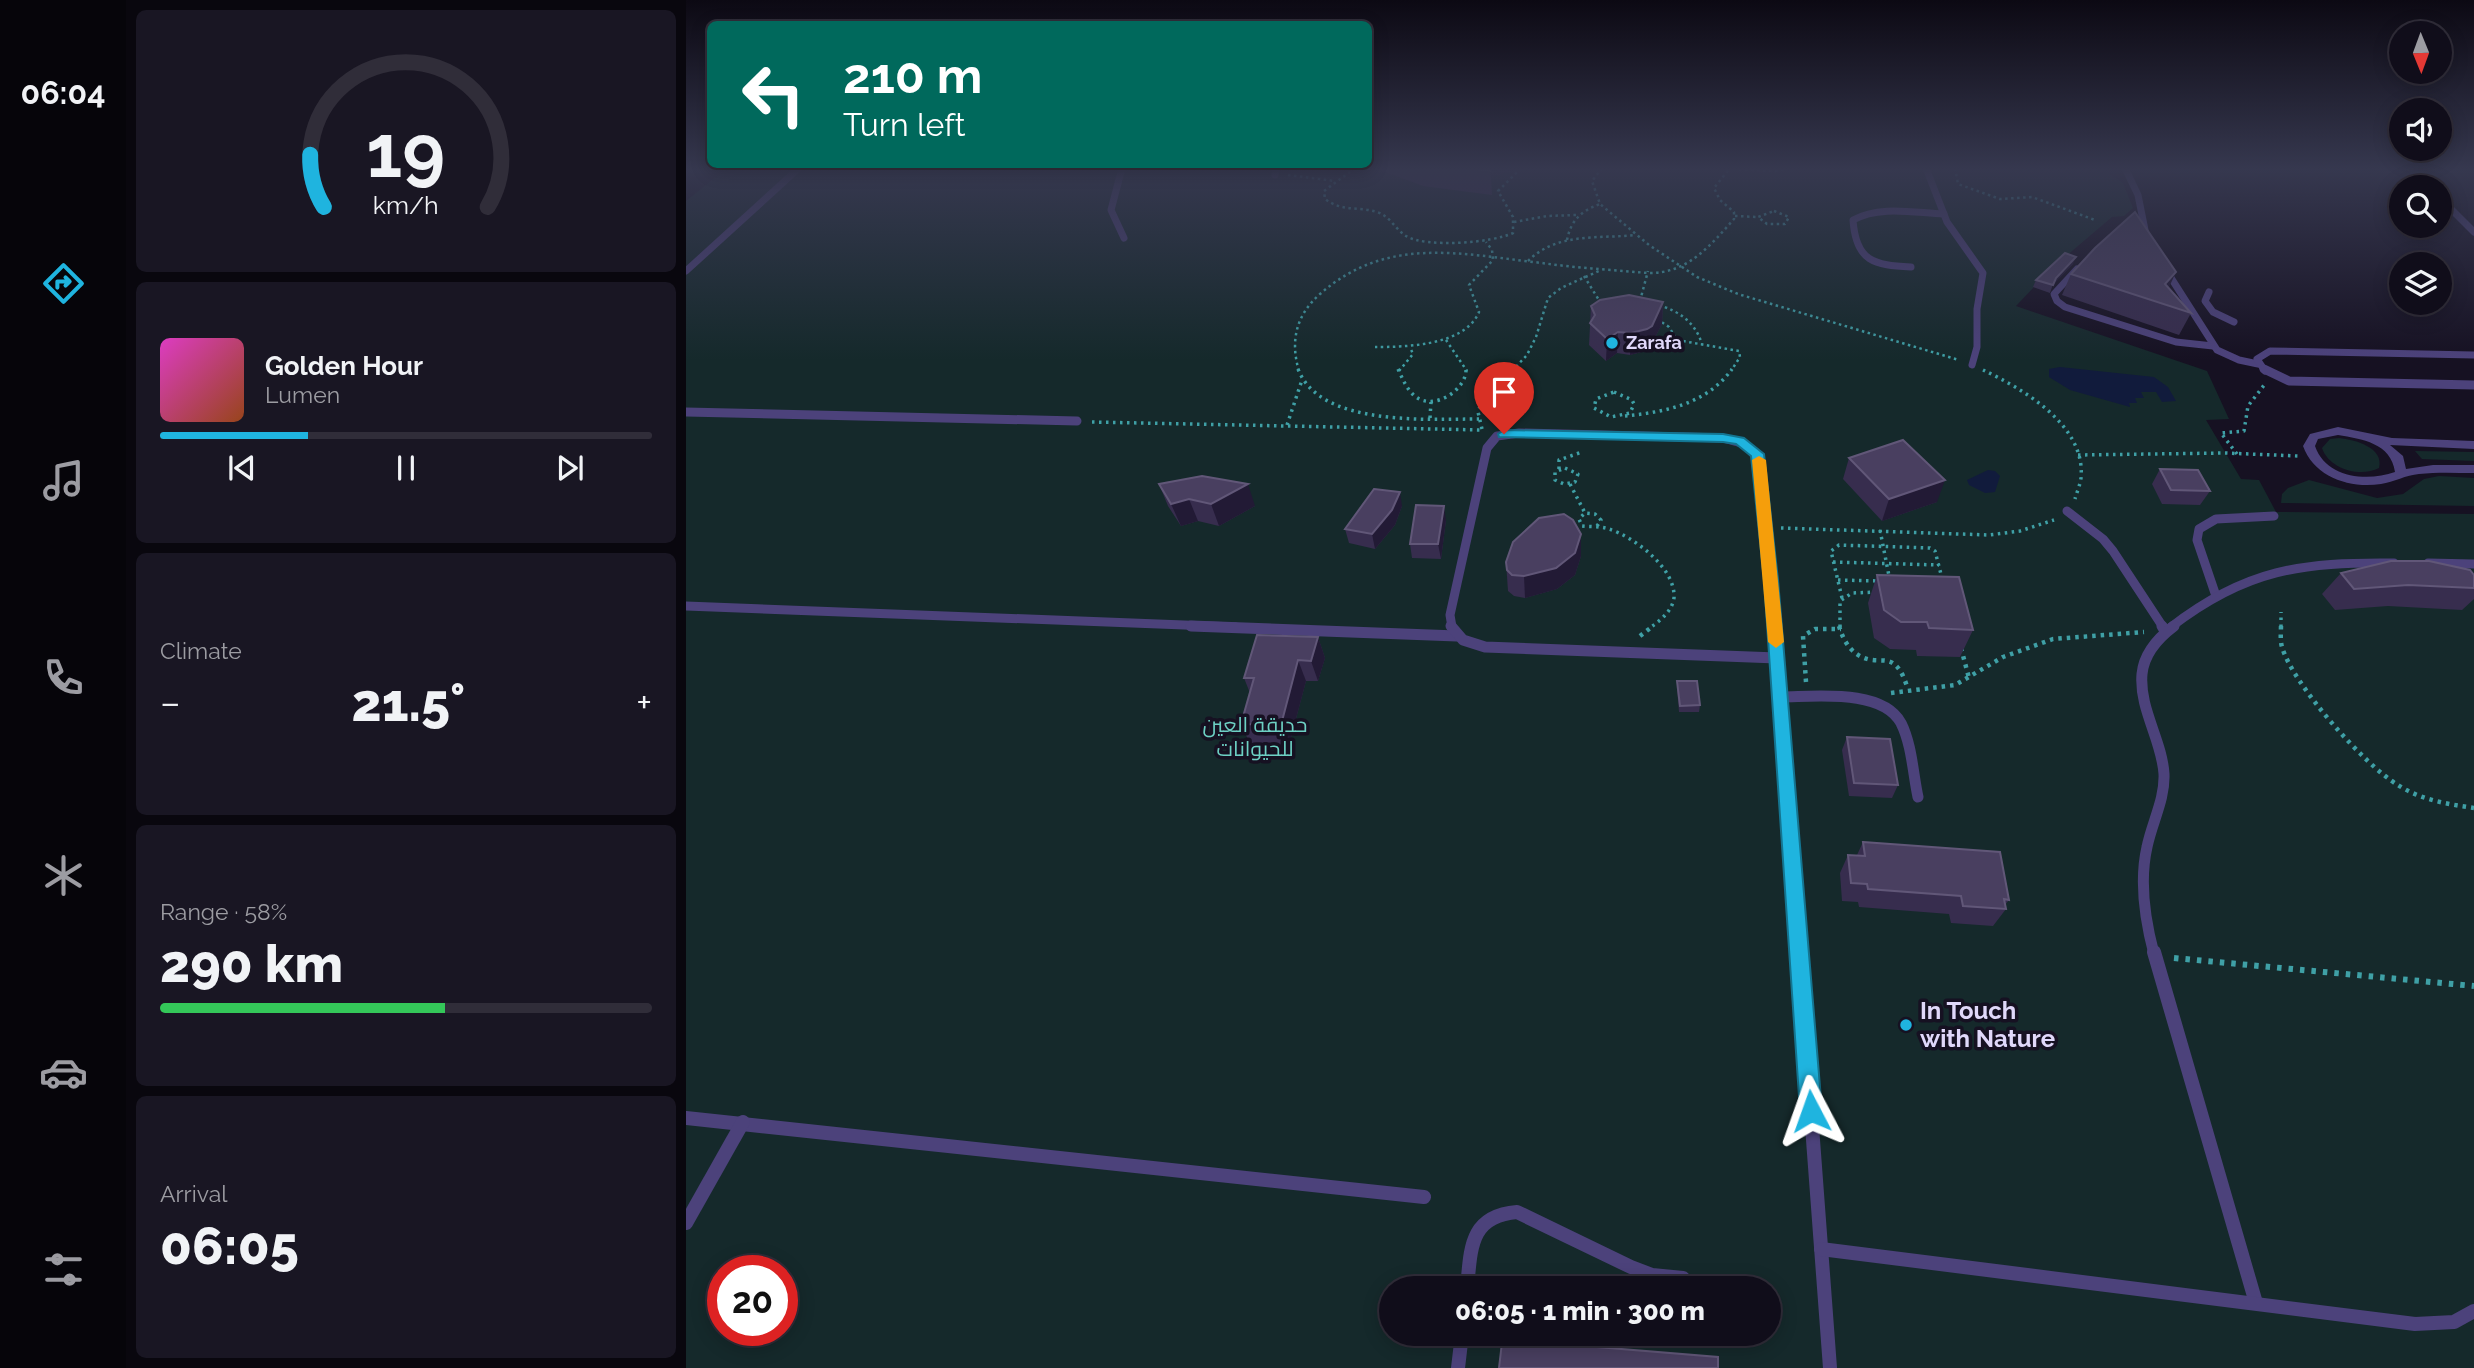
<!DOCTYPE html>
<meta charset="utf-8">
<style>
:root{--surface:#100d1a;--page:#191623;--text:#f1f3f6;--muted:#9c9ca2;--line:#302d39;--accent:#1fb4df}
body{margin:0;font-family:Raleway,Cairo,sans-serif;background:var(--page);color:var(--text);height:100vh;display:flex;flex-direction:column;font-size:26px;white-space:nowrap}
*{box-sizing:border-box;margin:0}
p{font-size:23px;color:var(--muted)}
.icon{flex:none;width:38px;height:38px;fill:none;stroke:currentColor;stroke-width:2;stroke-linecap:round;stroke-linejoin:round}
.map{position:relative;flex:1;overflow:hidden}
.drawer{display:flex;flex-direction:column;gap:10px;padding:10px;background:#09070e;width:560px}
.drawer>*{flex:none}
.guide{position:absolute;left:21px;top:21px;width:665px;height:147px;border-radius:10px;box-shadow:0 4px 18px #0003,0 0 0 2px var(--line);background:#00695c;color:#fff;overflow:hidden}
.needle{width:46px;rotate:179deg}
.controls{position:absolute;left:1703px;top:21px;display:grid;gap:14px}
.controls a{display:grid;place-items:center;width:63px;height:63px;border-radius:50%;background:var(--surface);box-shadow:0 4px 18px #0003,0 0 0 2px var(--line);font-size:35px}
.speed{position:absolute;left:21px;top:1255px;display:flex;gap:14px;font-size:35px;font-weight:700;text-align:center}
.speed>*{display:grid;place-content:center;width:91px;height:91px;border-radius:50%;background:var(--surface);box-shadow:0 4px 18px #0003,0 0 0 2px var(--line);line-height:1}
.speed .limit{border:10px solid #d22;background:#fff;color:#111}
.pin{position:absolute;display:grid;place-items:center;width:60px;height:60px;color:#fff;margin:-72px -30px;border-radius:50% 50% 50% 0;rotate:-45deg;box-shadow:0 0 7px #0007}
.pin .icon{rotate:45deg}
.me{position:absolute;width:77px;margin:-38px;rotate:356deg;stroke-linejoin:round;filter:drop-shadow(0 0 5px #0008)}
.turn{display:flex;align-items:center;gap:24px;height:147px;padding:0 21px;font-size:32px}
.turn .icon{width:91px;height:91px;stroke-width:2.5}
.turn b{display:block;font-size:49px;line-height:60px}
.big{font-size:52px;font-weight:800;line-height:1.1}
.drawer .tile{flex:1;display:flex;flex-direction:column;justify-content:center;gap:10px;min-width:0;padding:0 24px;border-radius:10px;background:var(--page)}
.drawer .dial{align-items:center;gap:0}
.dial svg{height:182px;overflow:visible;fill:none;stroke:var(--line);stroke-width:7;stroke-linecap:round;text-anchor:middle}
.dial text{fill:var(--text);stroke:none}
.song{display:flex;align-items:center;gap:21px}
.cover{width:84px;height:84px;border-radius:10px;background:linear-gradient(135deg,hsl(310 70% 55%),hsl(20 70% 35%))}
.played{height:7px;border-radius:4px;background:linear-gradient(90deg,var(--accent) 30%,var(--line) 30%)}
.keys{display:flex;justify-content:space-around;direction:ltr}
.heat{display:flex;justify-content:space-between;align-items:center;font-size:38px;direction:ltr}
.charge{height:10px;border-radius:5px;background:linear-gradient(90deg,#34c759 58%,var(--line) 0)}
.trip{position:absolute;left:693px;top:1276px;width:402px;height:70px;border-radius:35px;background:var(--surface);box-shadow:0 4px 18px #0003,0 0 0 2px var(--line);font-weight:800;line-height:70px;text-align:center}
main{display:flex;flex:1;min-height:0}
.dock{display:flex;flex-direction:column;width:126px;justify-content:space-around;align-items:center;background:#06050a;color:var(--muted)}
.dock .icon{width:49px;height:49px}
.dock .active{color:var(--accent)}
.dock b{font-size:32px;color:var(--text)}
.map>svg:first-child{display:block}
</style>
<main>
<nav class="dock">
<b>06:04</b>
<svg class="icon active" aria-label="directions" viewBox="0 0 24 24"><path d="M12 3l9 9-9 9-9-9zM9 14v-3h6M13 9l2 2-2 2"/></svg>
<svg class="icon" aria-label="music" viewBox="0 0 24 24"><path d="M9 18V5l10-2v13"/><circle cx="6" cy="18" r="3"/><circle cx="16" cy="16" r="3"/></svg>
<svg class="icon" aria-label="phone" viewBox="0 0 24 24"><path d="M5 4h4l2 5-3 2q2 4 5 5l2-3 5 2v4C11 20 4 13 5 4z"/></svg>
<svg class="icon" aria-label="climate" viewBox="0 0 24 24"><path d="M12 3v18M4 7l16 10M4 17L20 7"/></svg>
<svg class="icon" aria-label="car" viewBox="0 0 24 24"><path d="M5 17H2v-5l4-1 3-4h7l3 4 3 1v5h-3M9 17h6M6 11h13"/><circle cx="7" cy="17" r="2"/><circle cx="17" cy="17" r="2"/></svg>
<svg class="icon" aria-label="filters" viewBox="0 0 24 24"><path d="M4 7h16M4 17h16"/><circle cx="9" cy="7" r="2"/><circle cx="15" cy="17" r="2"/></svg>
</nav>
<section class="drawer">
<div class="tile dial"><svg viewBox="0 0 100 80">
<path d="M14 69A42 42 0 1 1 86 69"/>
<path d="M14 69A42 42 0 0 1 8 46" stroke="#1fb4df"/>
<text x="50" y="56" font-size="32" font-weight="700">19</text>
<text x="50" y="72" font-size="11">km/h</text>
</svg></div>
<div class="tile">
<div class="song"><i class="cover"></i><div><b>Golden Hour</b><p>Lumen</p></div></div>
<div class="played"></div>
<div class="keys"><svg class="icon" aria-label="previous" viewBox="0 0 24 24"><path d="M18 5L8 12l10 7zM5 5v14"/></svg><svg class="icon" aria-label="pause" viewBox="0 0 24 24"><path d="M8 5v14M16 5v14"/></svg><svg class="icon" aria-label="next" viewBox="0 0 24 24"><path d="M6 5l10 7-10 7zM19 5v14"/></svg></div>
</div>
<div class="tile"><p>Climate</p>
<div class="heat"><a>−</a><b class="big">21.5°</b><a>+</a></div>
</div>
<div class="tile"><p>Range · 58%</p><b class="big">290 km</b><div class="charge"></div></div>
<div class="tile"><p>Arrival</p><b class="big">06:05</b></div>
</section>
<div class="map">
<svg width="1788" height="1368" viewBox="0 0 1788 1368">
<rect width="100%" height="100%" fill="#161122"/>
<g fill="#15292b" fill-rule="evenodd">
<path d="M41 168H1422L1424 174 1437 183 1447 208 1438 216 1426 217 1365 269 1330 306 1521 371 1543 419 1520 420 1555 479 1573 480 1590 512 1788 514V1368H0V201ZM37 1270H96V1330H37ZM705 1288H1083V1334H705Z"/>
<path d="M1653 438C1669 440 1698 447 1693 468 1674 478 1643 469 1636 448L1644 439Z"/>
<path d="M1729 451 1788 452V461L1736 459Z"/>
<path d="M1753 476 1788 478V506L1595 503 1596 494 1602 488 1623 480 1691 498 1717 494 1738 479Z"/>
</g>
<g fill="#111b3c">
<path d="M1374 367 1468 377 1482 387 1490 401 1476 402 1470 392H1455L1458 398H1449L1451 403H1443L1444 407 1384 390 1363 377V369Z"/>
<path d="M1302 470 1309 471 1314 476 1309 492 1299 493 1283 485 1281 480Z"/>
</g>
<g fill="none" stroke-linecap="round" stroke-linejoin="round">
<g stroke="#3fa0a6" stroke-width="2.5" stroke-dasharray="2.5 3.5" stroke-linecap="butt">
<path d="M669 168 638 191 639 199C656 212 672 206 691 212 704 216 709 229 720 236 740 248 806 243 827 233V217L812 191 835 168"/>
<path d="M916 168 906 181 914 204 963 245 1011 277 1052 294 1273 360"/>
<path d="M1029 168 1089 171 1103 168"/>
<path d="M1269 168 1272 184 1314 199 1346 197 1409 220"/>
<path d="M602 175 649 181"/>
<path d="M1088 211 1103 217 1099 224H1081L1072 217Z"/>
<path d="M1049 216 1072 217"/>
<path d="M828 222 861 216 890 215"/>
<path d="M881 240C885 220 895 211 914 204"/>
<path d="M842 261C871 232 912 239 950 235"/>
<path d="M898 276 916 305"/>
<path d="M954 301 962 271"/>
<path d="M973 305C994 312 1009 322 1016 344"/>
<path d="M971 319 983 327 991 340 1053 351 1054 357 1045 371"/>
<path d="M760 340 781 371"/>
<path d="M689 347C719 347 779 346 793 312L783 285 807 260 806 250 800 242"/>
<path d="M613 371C604 341 610 315 634 294 701 235 775 254 856 263 891 268 927 270 962 273 1001 274 1024 246 1048 219V212L1034 200 1028 188 1044 168"/>
<path d="M713 371 727 354 724 347"/>
<path d="M826 371 841 355 850 337 862 298 875 288 915 270"/>
</g>
<g stroke="#3fa0a6" stroke-width="3.5" stroke-dasharray="2.5 4.5" stroke-linecap="butt">
<path d="M612 369C634 427 742 419 793 419"/>
<path d="M712 369C717 380 721 390 730 397 749 411 781 389 780 369"/>
<path d="M1297 370C1337 389 1400 425 1395 478 1394 485 1391 492 1389 499"/>
<path d="M928 392 946 400 948 404 944 413 925 417 908 408 910 399Z"/>
<path d="M939 416C979 412 1021 404 1046 369"/>
<path d="M744 418 745 402"/>
<path d="M406 422 796 430"/>
<path d="M601 425 616 380"/>
<path d="M796 429 792 412 795 404 828 369"/>
<path d="M1551 454 1535 433 1558 431 1562 406 1579 384"/>
<path d="M1392 455 1539 453 1612 456"/>
<path d="M879 468 892 474 889 482 878 484 869 480V472Z"/>
<path d="M873 469V460L896 452"/>
<path d="M884 484 899 513"/>
<path d="M911 526 915 520 909 514 899 513 893 519 896 526C905 527 914 526 923 529 948 537 990 568 988 598 986 611 975 620 965 627"/>
<path d="M1095 528 1303 535 1334 531 1368 520"/>
<path d="M1194 530 1204 581"/>
<path d="M1147 562 1253 565"/>
<path d="M1152 580 1194 581"/>
<path d="M1156 598 1145 551 1153 545 1244 548 1249 551 1257 582"/>
<path d="M1154 627V601L1166 593 1191 592"/>
<path d="M1595 627V612"/>
</g>
<g stroke="#3fa0a6" stroke-width="4.5" stroke-dasharray="3.5 5" stroke-linecap="butt">
<path d="M1153 626C1158 643 1167 657 1186 660 1194 661 1202 659 1208 664 1216 670 1219 681 1222 689"/>
<path d="M1595 626C1595 633 1594 640 1596 647 1606 683 1679 766 1712 785 1735 800 1761 804 1788 808"/>
<path d="M954 636 967 626"/>
<path d="M1275 648 1283 678"/>
<path d="M1120 682 1117 636 1129 629H1155"/>
<path d="M1205 693 1269 685 1317 657 1367 639 1458 632"/>
</g>
<path stroke="#3fa0a6" stroke-width="6" stroke-dasharray="4.5 7" stroke-linecap="butt" d="M1488 958 1788 986"/>
<g stroke="#4c427b" stroke-width="7">
<path d="M436 168 425 210 438 238"/>
<path d="M1240 168 1261 222 1297 273 1291 309V347L1286 365"/>
<path d="M1439 168 1452 195 1460 235"/>
<path d="M1724 168 1743 187"/>
<path d="M589 175 590 168"/>
<path d="M1754 198 1788 232"/>
<path d="M1225 267C1188 265 1170 262 1167 220 1194 205 1229 213 1258 214"/>
<path d="M1391 269 1368 294 1371 301 1379 307 1490 342 1527 346"/>
<path d="M1480 270 1531 350 1553 360 1572 364"/>
<path d="M0 271 113 168"/>
<path d="M1523 292 1519 301 1527 312 1548 322"/>
<path d="M1579 371 1571 359 1584 351 1788 355"/>
</g>
<g stroke="#4c427b" stroke-width="9">
<path d="M1578 369 1603 381 1788 385"/>
<path d="M0 412 391 421"/>
<path d="M1381 511 1417 539 1427 551 1477 627"/>
<path d="M1742 563 1788 564"/>
<path d="M1530 596 1511 540 1513 529 1530 519 1588 516"/>
<path d="M0 606 550 627"/>
<path d="M766 627 764 615 801 448 811 436 833 433 1037 438 1059 444 1073 460 1088 627"/>
<path d="M1485 627C1560 569 1616 562 1708 563"/>
</g>
<g stroke="#4c427b" stroke-width="11">
<path d="M505 626 771 636"/>
<path d="M765 626 777 640 799 647 1091 658 1088 626"/>
<path d="M1476 626 1479 631"/>
<path d="M1091 658 1113 954"/>
<path d="M1094 697C1128 697 1196 688 1215 723 1226 745 1227 774 1232 797"/>
<path d="M1468 954C1459 920 1453 882 1461 847 1466 822 1479 800 1478 774 1476 740 1453 709 1456 674 1458 653 1472 638 1488 626"/>
</g>
<g stroke="#4c427b" stroke-width="14">
<path d="M1113 952 1144 1368"/>
<path d="M1468 952 1570 1303"/>
<path d="M0 1118 738 1197"/>
<path d="M0 1223 57 1122"/>
<path d="M1135 1249 1729 1324 1768 1322 1788 1311"/>
<path d="M781 1288C785 1249 783 1216 831 1212L945 1267 966 1275 997 1278"/>
<path d="M772 1368 776 1334"/>
</g>
<path fill="#4c427b" fill-rule="evenodd" d="M1652 427 1706 438 1788 441V449L1704 445 1717 456 1720 469 1747 465H1788V473C1770 473 1751 472 1733 474 1720 475 1708 482 1695 484 1664 489 1628 477 1617 446L1624 434ZM1652 435C1676 439 1705 443 1709 472 1681 482 1640 478 1629 446L1632 439Z"/>
</g>
<g fill="#372d4e">
<path d="M689 168H834L805 177 806 195 737 186Z"/>
<path d="M1387 264 1367 284 1364 293 1347 287 1350 280Z"/>
<path d="M1385 274 1482 288 1505 313 1493 335 1376 295Z"/>
<path d="M977 302 976 324 964 347 959 351 944 355 931 353 920 361 903 345 905 306Z"/>
<path d="M1163 458 1251 502 1196 521 1157 479Z"/>
<path d="M1474 469 1524 491 1514 505 1476 504 1466 484Z"/>
<path d="M473 484 569 506 533 526 512 521 495 526 482 506Z"/>
<path d="M716 506 709 525 689 549 663 543 659 529Z"/>
<path d="M760 520 755 559 726 558 724 544Z"/>
<path d="M895 534V556L889 575 871 589 839 598 828 596 822 591 820 562Z"/>
<path d="M1655 573 1788 575V599L1776 610 1702 606 1649 610 1636 594Z"/>
<path d="M1191 575 1287 630 1274 657 1231 656 1230 650 1204 649 1188 638 1182 603Z"/>
<path d="M632 637 639 658 632 681H620L603 745 564 744 555 724 564 693 558 678Z"/>
<path d="M991 681 1014 705 1013 712H993L991 688Z"/>
<path d="M1161 737 1212 785 1206 798 1163 796 1156 750Z"/>
<path d="M1177 842 1323 900 1319 905 1320 909 1307 926 1265 923 1263 914 1173 907 1172 902 1156 901 1154 873 1162 855H1171Z"/>
</g>
<g fill="#221a35">
<path d="M787 168H834L805 177 804 171Z"/>
<path d="M1390 257 1387 264 1367 285 1370 278Z"/>
<path d="M1490 272 1480 294 1479 284Z"/>
<path d="M977 302 976 324 964 347 959 351 944 355 945 333Z"/>
<path d="M932 332 931 353 920 361 921 339Z"/>
<path d="M1259 480 1251 502 1196 521 1203 499Z"/>
<path d="M562 484 569 506 533 526 525 504Z"/>
<path d="M714 492 716 506 709 525 689 549 686 534Z"/>
<path d="M503 499 512 521 495 526 485 504Z"/>
<path d="M758 506 760 520 755 559 752 544Z"/>
<path d="M895 534V556L889 575 871 589 839 598 838 576Z"/>
<path d="M632 637 639 658 632 681 625 661Z"/>
<path d="M612 660 620 681 603 745 595 725Z"/>
</g>
<g fill="#493f60" stroke="#615778" stroke-width="2">
<path d="M781 168H800L804 171Z"/>
<path d="M1449 212 1490 272 1479 284 1505 313 1385 274 1409 248Z"/>
<path d="M1379 253 1390 257 1370 278 1367 285 1350 280Z"/>
<path d="M943 295 977 302 966 326 961 329 945 333 932 332 921 339 904 323 909 315 905 306 914 300Z"/>
<path d="M1217 440 1259 480 1203 499 1163 458Z"/>
<path d="M1474 469 1512 470 1524 491 1485 490Z"/>
<path d="M516 476 562 484 525 504 503 499 485 504 473 484Z"/>
<path d="M688 489 714 492 706 510 686 534 659 529Z"/>
<path d="M730 505 758 506 752 544H724Z"/>
<path d="M878 514 887 520 895 534 889 553 870 568 838 576 826 575 821 570 820 562 827 542 853 518Z"/>
<path d="M1705 561H1743L1784 570 1788 575V588L1722 585 1668 589 1655 573Z"/>
<path d="M1191 575 1273 577 1287 630 1243 628 1241 622H1215L1198 610Z"/>
<path d="M571 635 632 637 625 661 612 660 595 725 555 724 568 678H558Z"/>
<path d="M991 681H1011L1014 705 994 706Z"/>
<path d="M1161 737 1204 739 1212 785 1168 783Z"/>
<path d="M1177 842 1314 852 1323 900 1318 899 1320 909 1277 906 1275 896 1182 889 1181 884 1165 883 1162 855 1179 856Z"/>
<path d="M822 1275 879 1279 878 1288H821Z"/>
<path d="M817 1334H876L875 1344 1032 1357V1368H813Z"/>
</g>
<linearGradient id="sky" x2="0" y2="1"><stop stop-color="#0c0913"/><stop offset="0.47" stop-color="#36384f"/><stop offset="1" stop-color="#36384f" stop-opacity="0"/></linearGradient>
<rect width="1788" height="360" fill="url(#sky)"/>
<path fill="#1fb4df" stroke="#147591" stroke-width="2" d="M818 430 1037 434 1058 438 1078 454 1092 580 1136 1111 1132 1119 1125 1122 1117 1119 1114 1111 1078 580 1065 456 1050 444 1037 442 813 437 812 434Z"/>
<path fill="#f59e0b" d="M1073 456 1080 460 1098 642 1090 648 1082 642 1066 460Z"/>
<g fill="#1fb4df" stroke="#161122" stroke-width="2.5">
<circle cx="926" cy="343" r="7"/>
<circle cx="1220" cy="1025" r="7"/>
</g>
<g text-anchor="middle" stroke-width="7" stroke-linejoin="round" paint-order="stroke">
<g font-size="18" font-weight="bold" fill="#e0d8fa" stroke="#161122" text-anchor="start">
<text x="940" y="349">Zarafa</text>
</g>
<g font-size="21" fill="#6dd0c4" stroke="#161122">
<text x="569" y="732">حديقة العين<tspan x="569" dy="24">للحيوانات</tspan></text>
</g>
<g font-size="24" font-weight="bold" fill="#e0d8fa" stroke="#161122" text-anchor="start">
<text x="1234" y="1019">In Touch<tspan x="1234" dy="28">with Nature</tspan></text>
</g>
</g>
</svg>
<div class="controls">
<a><svg class="needle" viewBox="-14 -14 28 28"><path d="M0-13l5 13h-10z" fill="#e53935"/><path d="M0 13l5-13h-10z" fill="#9c9ca2"/></svg></a>
<a><svg class="icon" aria-label="sound" viewBox="0 0 24 24"><path d="M4 9h4l5-4v14l-5-4H4zM17 9q2 3 0 6"/></svg></a>
<a><svg class="icon" aria-label="search" viewBox="0 0 24 24"><circle cx="10" cy="10" r="6"/><path d="M15 15l6 6"/></svg></a>
<a><svg class="icon" aria-label="layers" viewBox="0 0 24 24"><path d="M12 4l9 5-9 5-9-5zM3 14l9 5 9-5"/></svg></a>
</div>
<div class="speed"><div class="limit">20</div></div>
<div class="pin" style="left:818px;top:434px;background:#d93025"><svg class="icon" aria-label="arrive" viewBox="0 0 24 24"><path d="M6 21V4h12l-3 4 3 4H6"/></svg></div>
<svg class="me" style="left:1125px;top:1111px" viewBox="-20 -20 40 40"><path d="M0-17L14 15 0 8-14 15z" fill="#1fb4df" stroke="#fff" stroke-width="4"/></svg>
<div class="trip">06:05 · 1 min · 300 m</div>
<div class="guide">
<div class="turn"><svg class="icon" aria-label="left" viewBox="0 0 24 24"><path d="M17 20v-9H6M10 6l-5 5 5 5"/></svg><div><b>210 m</b>Turn left</div></div>
</div>
</div>
</main>
